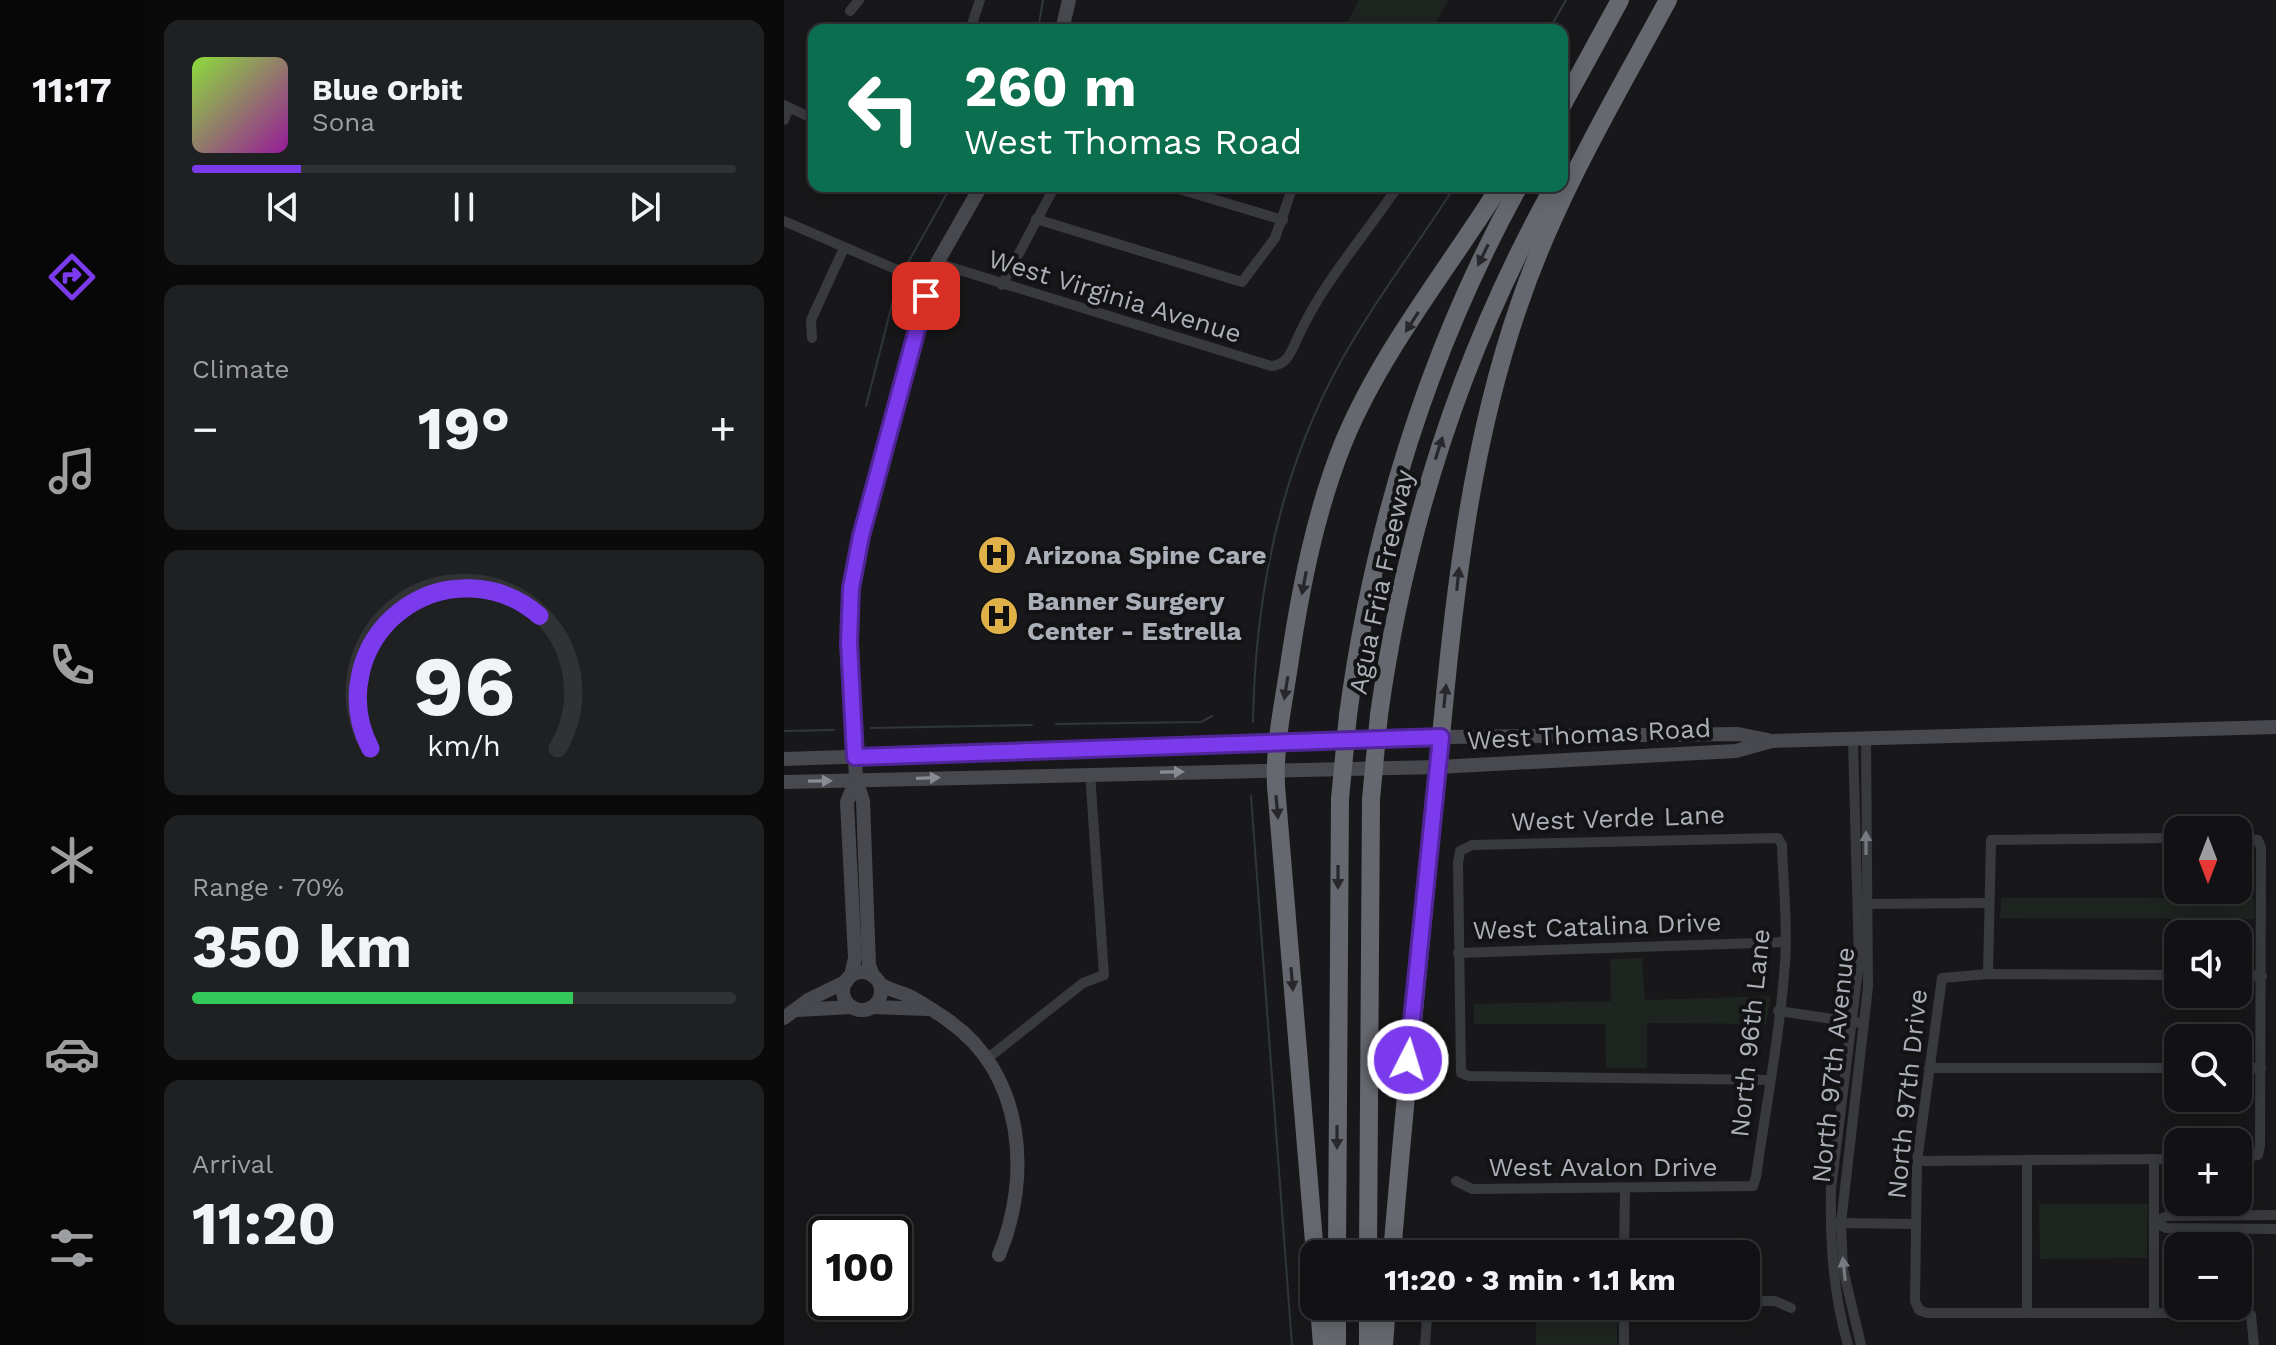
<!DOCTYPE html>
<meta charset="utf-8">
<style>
:root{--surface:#121214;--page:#1f2022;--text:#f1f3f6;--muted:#9c9ea0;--line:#313234;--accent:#7c3aed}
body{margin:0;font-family:"Work Sans",sans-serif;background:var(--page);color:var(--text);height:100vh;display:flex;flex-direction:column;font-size:30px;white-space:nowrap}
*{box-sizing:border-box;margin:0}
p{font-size:26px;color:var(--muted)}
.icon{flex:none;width:44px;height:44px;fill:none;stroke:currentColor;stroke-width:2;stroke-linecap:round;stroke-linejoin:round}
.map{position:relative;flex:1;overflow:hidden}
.details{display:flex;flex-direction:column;gap:20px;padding:20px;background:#0a0a0b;width:640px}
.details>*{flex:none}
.hud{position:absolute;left:24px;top:24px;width:760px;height:168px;border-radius:16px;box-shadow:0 4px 20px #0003,0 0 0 2px var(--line);background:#0b6e4f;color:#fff;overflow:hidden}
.needle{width:52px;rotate:180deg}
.fabs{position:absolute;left:1380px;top:816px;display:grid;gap:16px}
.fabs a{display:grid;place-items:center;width:88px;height:88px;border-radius:16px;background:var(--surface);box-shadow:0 4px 20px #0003,0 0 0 2px var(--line);font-size:40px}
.speed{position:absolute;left:24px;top:1216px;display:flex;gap:16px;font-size:40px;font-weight:700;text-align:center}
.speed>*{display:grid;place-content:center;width:104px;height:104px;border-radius:50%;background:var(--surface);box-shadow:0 4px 20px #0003,0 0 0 2px var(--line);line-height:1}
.speed .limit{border:4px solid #111;border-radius:12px;background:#fff;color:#111}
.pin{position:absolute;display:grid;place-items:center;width:68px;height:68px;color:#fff;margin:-34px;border-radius:16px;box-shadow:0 4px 12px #0006}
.me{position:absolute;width:88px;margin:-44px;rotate:5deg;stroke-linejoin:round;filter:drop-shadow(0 0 6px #0008)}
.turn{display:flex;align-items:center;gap:28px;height:168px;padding:0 24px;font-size:36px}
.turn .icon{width:104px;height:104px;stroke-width:2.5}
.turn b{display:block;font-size:56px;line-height:68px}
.big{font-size:60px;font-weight:700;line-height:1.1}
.details .card{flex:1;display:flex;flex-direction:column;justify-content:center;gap:12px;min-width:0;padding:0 28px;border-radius:16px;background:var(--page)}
.details .dial{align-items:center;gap:0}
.dial svg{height:208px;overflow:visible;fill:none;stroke:var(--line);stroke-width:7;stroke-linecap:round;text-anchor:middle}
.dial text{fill:var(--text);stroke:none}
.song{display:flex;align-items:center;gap:24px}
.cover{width:96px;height:96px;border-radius:12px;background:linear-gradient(135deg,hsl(90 70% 55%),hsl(300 70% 35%))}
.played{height:8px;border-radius:4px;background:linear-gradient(90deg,var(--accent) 20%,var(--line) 20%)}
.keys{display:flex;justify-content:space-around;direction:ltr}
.heat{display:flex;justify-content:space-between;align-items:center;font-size:44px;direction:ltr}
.charge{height:12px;border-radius:6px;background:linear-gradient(90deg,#34c759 70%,var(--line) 0)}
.trip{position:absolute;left:516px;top:1240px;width:460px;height:80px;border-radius:16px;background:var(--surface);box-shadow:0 4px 20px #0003,0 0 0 2px var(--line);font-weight:700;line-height:80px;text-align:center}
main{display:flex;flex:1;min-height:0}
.tabs{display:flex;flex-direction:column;width:144px;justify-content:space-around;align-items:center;background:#070708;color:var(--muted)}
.tabs .icon{width:56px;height:56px}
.tabs .on{color:var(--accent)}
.tabs b{font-size:36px;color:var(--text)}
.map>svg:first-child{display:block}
</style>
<main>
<nav class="tabs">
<b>11:17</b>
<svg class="icon on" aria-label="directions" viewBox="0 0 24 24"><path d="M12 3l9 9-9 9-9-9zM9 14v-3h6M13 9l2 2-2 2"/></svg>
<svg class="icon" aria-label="music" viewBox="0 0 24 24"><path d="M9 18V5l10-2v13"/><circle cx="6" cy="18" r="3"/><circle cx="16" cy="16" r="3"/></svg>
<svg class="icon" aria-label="phone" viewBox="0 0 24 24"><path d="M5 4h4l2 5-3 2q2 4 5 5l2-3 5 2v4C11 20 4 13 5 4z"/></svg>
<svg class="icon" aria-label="climate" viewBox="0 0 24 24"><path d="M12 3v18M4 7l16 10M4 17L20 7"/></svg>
<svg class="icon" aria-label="car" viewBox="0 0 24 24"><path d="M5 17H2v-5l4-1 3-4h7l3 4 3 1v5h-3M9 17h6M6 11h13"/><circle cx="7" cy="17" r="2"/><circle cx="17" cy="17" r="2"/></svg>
<svg class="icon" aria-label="filters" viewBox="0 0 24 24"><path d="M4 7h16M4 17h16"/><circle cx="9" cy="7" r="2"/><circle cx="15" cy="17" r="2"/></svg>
</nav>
<section class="details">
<div class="card">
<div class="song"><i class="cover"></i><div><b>Blue Orbit</b><p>Sona</p></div></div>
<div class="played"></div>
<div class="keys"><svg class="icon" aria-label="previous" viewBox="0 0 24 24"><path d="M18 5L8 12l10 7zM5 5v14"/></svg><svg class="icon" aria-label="pause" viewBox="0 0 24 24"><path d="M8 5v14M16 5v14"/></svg><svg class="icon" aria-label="next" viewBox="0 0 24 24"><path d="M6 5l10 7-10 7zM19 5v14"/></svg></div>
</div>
<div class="card"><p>Climate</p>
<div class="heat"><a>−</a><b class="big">19°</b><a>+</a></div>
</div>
<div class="card dial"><svg viewBox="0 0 100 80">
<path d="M14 69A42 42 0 1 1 86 69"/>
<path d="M14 69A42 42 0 0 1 79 18" stroke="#7c3aed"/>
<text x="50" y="56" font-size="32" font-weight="700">96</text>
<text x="50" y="72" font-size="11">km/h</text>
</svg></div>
<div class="card"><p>Range · 70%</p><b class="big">350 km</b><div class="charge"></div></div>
<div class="card"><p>Arrival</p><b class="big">11:20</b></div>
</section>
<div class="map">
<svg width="1492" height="1345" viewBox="0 0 1492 1345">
<rect width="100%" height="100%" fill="#18181a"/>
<g fill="#1e241f">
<path d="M575 0H664L648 30H577L563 23Z"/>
<path d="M1217 898H1470V919L1216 918Z"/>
<path d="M858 958 861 1000 987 996 982 1024 863 1023V1068H822L821 1024H690V1004L827 1001 826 959Z"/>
<path d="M1255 1204H1364L1363 1258 1256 1259Z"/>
<path d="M752 1311 833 1312V1345H752Z"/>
</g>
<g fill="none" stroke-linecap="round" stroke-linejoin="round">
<g stroke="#2f363c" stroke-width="2">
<path d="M254 30 259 0"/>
<path d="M765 30 782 0"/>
<path d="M121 268 167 186"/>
<path d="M82 406 115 277"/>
<path d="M469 722C471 603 494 482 549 376 584 309 631 249 671 186"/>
<path d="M272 724 417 722 428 716"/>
<path d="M87 728 248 725"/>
<path d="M0 731 50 730"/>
<path d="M467 796 508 1345"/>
</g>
<g stroke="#393a3e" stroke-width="10">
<path d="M66 11 75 0"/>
<path d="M186 30 196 0"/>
<path d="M0 105 30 119"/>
<path d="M0 120 5 108"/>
<path d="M385 186 499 220"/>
<path d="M252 219 458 282 491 238 509 186"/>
<path d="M0 221 146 284"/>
<path d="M153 263 487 366C504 365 507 351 514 337 538 283 581 236 614 186"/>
<path d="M218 285 271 186"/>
<path d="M28 338 27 320 60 248"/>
<path d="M1454 838 1474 840 1477 848 1476 1146 1474 1155 1454 1158"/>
<path d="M1079 904 1205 903"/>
<path d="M674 953 1001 942"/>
<path d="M1204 974 1207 840 1394 838"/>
<path d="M1394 975 1204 974 1158 978 1133 1161 1131 1301 1135 1310 1143 1313H1457L1467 1315 1470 1345"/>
<path d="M1454 975 1478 976"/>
<path d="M994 1011 1076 1023"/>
<path d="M204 1058 299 983 320 975 306 773"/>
<path d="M1145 1068H1394"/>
<path d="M1454 1068H1477"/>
<path d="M1243 1160V1313"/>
<path d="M1133 1161 1394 1159"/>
<path d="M672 1181 688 1189 969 1186 972 1177C982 1106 996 1034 1001 962 1004 924 999 883 998 845L994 838 688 845 676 851 674 863 677 1073 685 1076 985 1080"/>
<path d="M1370 1222 1382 1228 1492 1229"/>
<path d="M1370 1222 1383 1216 1492 1215"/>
<path d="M1053 1223 1131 1224"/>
<path d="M840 1254 841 1189"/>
<path d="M962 1301H991L1007 1308"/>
<path d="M1370 1313V1159"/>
<path d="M641 1345 644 1306"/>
<path d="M840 1345V1306"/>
<path d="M1064 1345C1049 1293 1046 1243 1047 1189L1075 962 1069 740"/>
<path d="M1077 1345 1059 1269 1057 1223 1084 987 1082 739"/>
</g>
<g stroke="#47494e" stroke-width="14">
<path d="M278 30 285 0"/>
<path d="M0 759 657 737 954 734 984 740"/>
<path d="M0 782 654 767 952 751 988 741 1492 727"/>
<circle cx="78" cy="991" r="19"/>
<path d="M67 976 71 958 63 802 72 780"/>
<path d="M89 976 85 965 79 801 72 780 65 612 77 536 136 313 153 263 197 186"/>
<path d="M96 984C106 991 119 992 129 998 141 1005 154 1013 165 1021 240 1074 248 1176 215 1255"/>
<path d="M89 1007 144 1009"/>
<path d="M13 1010 68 1007"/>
<path d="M0 1018 24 1000 63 981"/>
</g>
<g stroke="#66686f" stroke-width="18">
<path d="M778 106 836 0"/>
<path d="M564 715C589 529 644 351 735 186"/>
<path d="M595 715C621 528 678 351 770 186"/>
<path d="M531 1254 492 786C490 743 500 702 506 659 517 586 532 510 560 441 598 350 664 269 716 186"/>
<path d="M553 1254 556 799"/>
<path d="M584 1254 587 799"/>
<path d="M608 1254C621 1096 637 938 653 779 668 619 682 458 735 305 772 196 830 100 884 0"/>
<path d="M535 1306 538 1345"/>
<path d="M553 1306V1345"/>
<path d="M584 1345V1306"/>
<path d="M600 1345 603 1306"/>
</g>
<g stroke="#66686f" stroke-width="18">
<path d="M556 799 564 715"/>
<path d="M587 799 595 715"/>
</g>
</g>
<defs><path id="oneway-solid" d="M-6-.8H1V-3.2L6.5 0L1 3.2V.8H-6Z" transform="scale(2)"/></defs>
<g fill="#28282c">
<use href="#oneway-solid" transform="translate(699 255) rotate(116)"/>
<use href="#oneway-solid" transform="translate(628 322) rotate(123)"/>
<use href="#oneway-solid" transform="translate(655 448) rotate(-72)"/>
<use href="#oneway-solid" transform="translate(674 579) rotate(-84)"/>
<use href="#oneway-solid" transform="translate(520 583) rotate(101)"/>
<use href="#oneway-solid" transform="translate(502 688) rotate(99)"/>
<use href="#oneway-solid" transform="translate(661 696) rotate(-84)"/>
<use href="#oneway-solid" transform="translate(493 807) rotate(85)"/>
<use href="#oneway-solid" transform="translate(554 877) rotate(90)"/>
<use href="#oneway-solid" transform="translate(508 979) rotate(85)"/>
<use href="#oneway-solid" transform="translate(553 1137) rotate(90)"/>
</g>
<g fill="#888b93">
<use href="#oneway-solid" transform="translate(388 772) rotate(-1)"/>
<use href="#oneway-solid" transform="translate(144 778) rotate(-2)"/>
<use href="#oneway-solid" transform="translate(36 781) rotate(-1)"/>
</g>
<g fill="#787a81">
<use href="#oneway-solid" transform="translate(1082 843) rotate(-90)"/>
<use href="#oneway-solid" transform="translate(1060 1269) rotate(-96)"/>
</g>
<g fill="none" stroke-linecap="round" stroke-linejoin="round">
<g stroke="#51269a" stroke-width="20">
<path id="route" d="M142 296 77 536 67 588 65 642 71 757 657 737 624 1060"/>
</g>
<use href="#route" stroke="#7c3aed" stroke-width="14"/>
</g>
<defs>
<g id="hospital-disc" transform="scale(2)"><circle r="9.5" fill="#e0b149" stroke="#131315"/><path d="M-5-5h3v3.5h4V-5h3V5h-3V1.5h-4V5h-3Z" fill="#111"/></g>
</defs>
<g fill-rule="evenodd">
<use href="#hospital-disc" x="213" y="555"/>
<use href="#hospital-disc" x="215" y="616"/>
</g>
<g text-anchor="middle" stroke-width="8" stroke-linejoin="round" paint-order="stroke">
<g font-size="26" fill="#abafb8" stroke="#131315">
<text transform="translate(331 296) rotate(17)" y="9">West Virginia Avenue</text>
<text transform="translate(597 582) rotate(-78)" y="9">Agua Fria Freeway</text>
<text transform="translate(805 734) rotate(-3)" y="9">West Thomas Road</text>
<text transform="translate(834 818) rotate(-2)" y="9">West Verde Lane</text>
<text transform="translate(813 926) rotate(-2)" y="9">West Catalina Drive</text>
<text transform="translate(966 1033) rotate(-84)" y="9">North 96th Lane</text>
<text transform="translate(1049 1065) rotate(-84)" y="9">North 97th Avenue</text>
<text transform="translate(1123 1094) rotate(-84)" y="9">North 97th Drive</text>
<text x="819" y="1176">West Avalon Drive</text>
</g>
<g font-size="26" font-weight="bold" fill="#abafb8" stroke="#131315" text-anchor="start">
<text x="241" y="564">Arizona Spine Care</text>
<text x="243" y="610">Banner Surgery<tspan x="243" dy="30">Center - Estrella</tspan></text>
</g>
</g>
</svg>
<div class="fabs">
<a><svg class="needle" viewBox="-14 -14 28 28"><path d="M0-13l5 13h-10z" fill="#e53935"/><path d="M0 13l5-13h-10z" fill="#9c9ea0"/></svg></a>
<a><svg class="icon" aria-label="sound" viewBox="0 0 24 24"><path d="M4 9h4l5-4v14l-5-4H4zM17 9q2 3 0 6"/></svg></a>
<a><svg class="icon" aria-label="search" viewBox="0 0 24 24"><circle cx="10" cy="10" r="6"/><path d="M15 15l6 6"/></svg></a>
<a>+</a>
<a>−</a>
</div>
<div class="speed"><div class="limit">100</div></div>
<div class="pin" style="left:142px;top:296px;background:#d93025"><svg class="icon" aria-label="arrive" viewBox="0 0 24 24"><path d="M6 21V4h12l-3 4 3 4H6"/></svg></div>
<svg class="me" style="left:624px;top:1060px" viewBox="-20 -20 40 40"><circle r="17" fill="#7c3aed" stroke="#fff" stroke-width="3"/><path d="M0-11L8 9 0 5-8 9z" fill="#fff"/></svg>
<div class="trip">11:20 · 3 min · 1.1 km</div>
<div class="hud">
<div class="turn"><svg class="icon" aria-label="left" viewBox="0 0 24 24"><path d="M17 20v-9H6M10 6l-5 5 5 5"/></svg><div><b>260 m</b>West Thomas Road</div></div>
</div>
</div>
</main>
